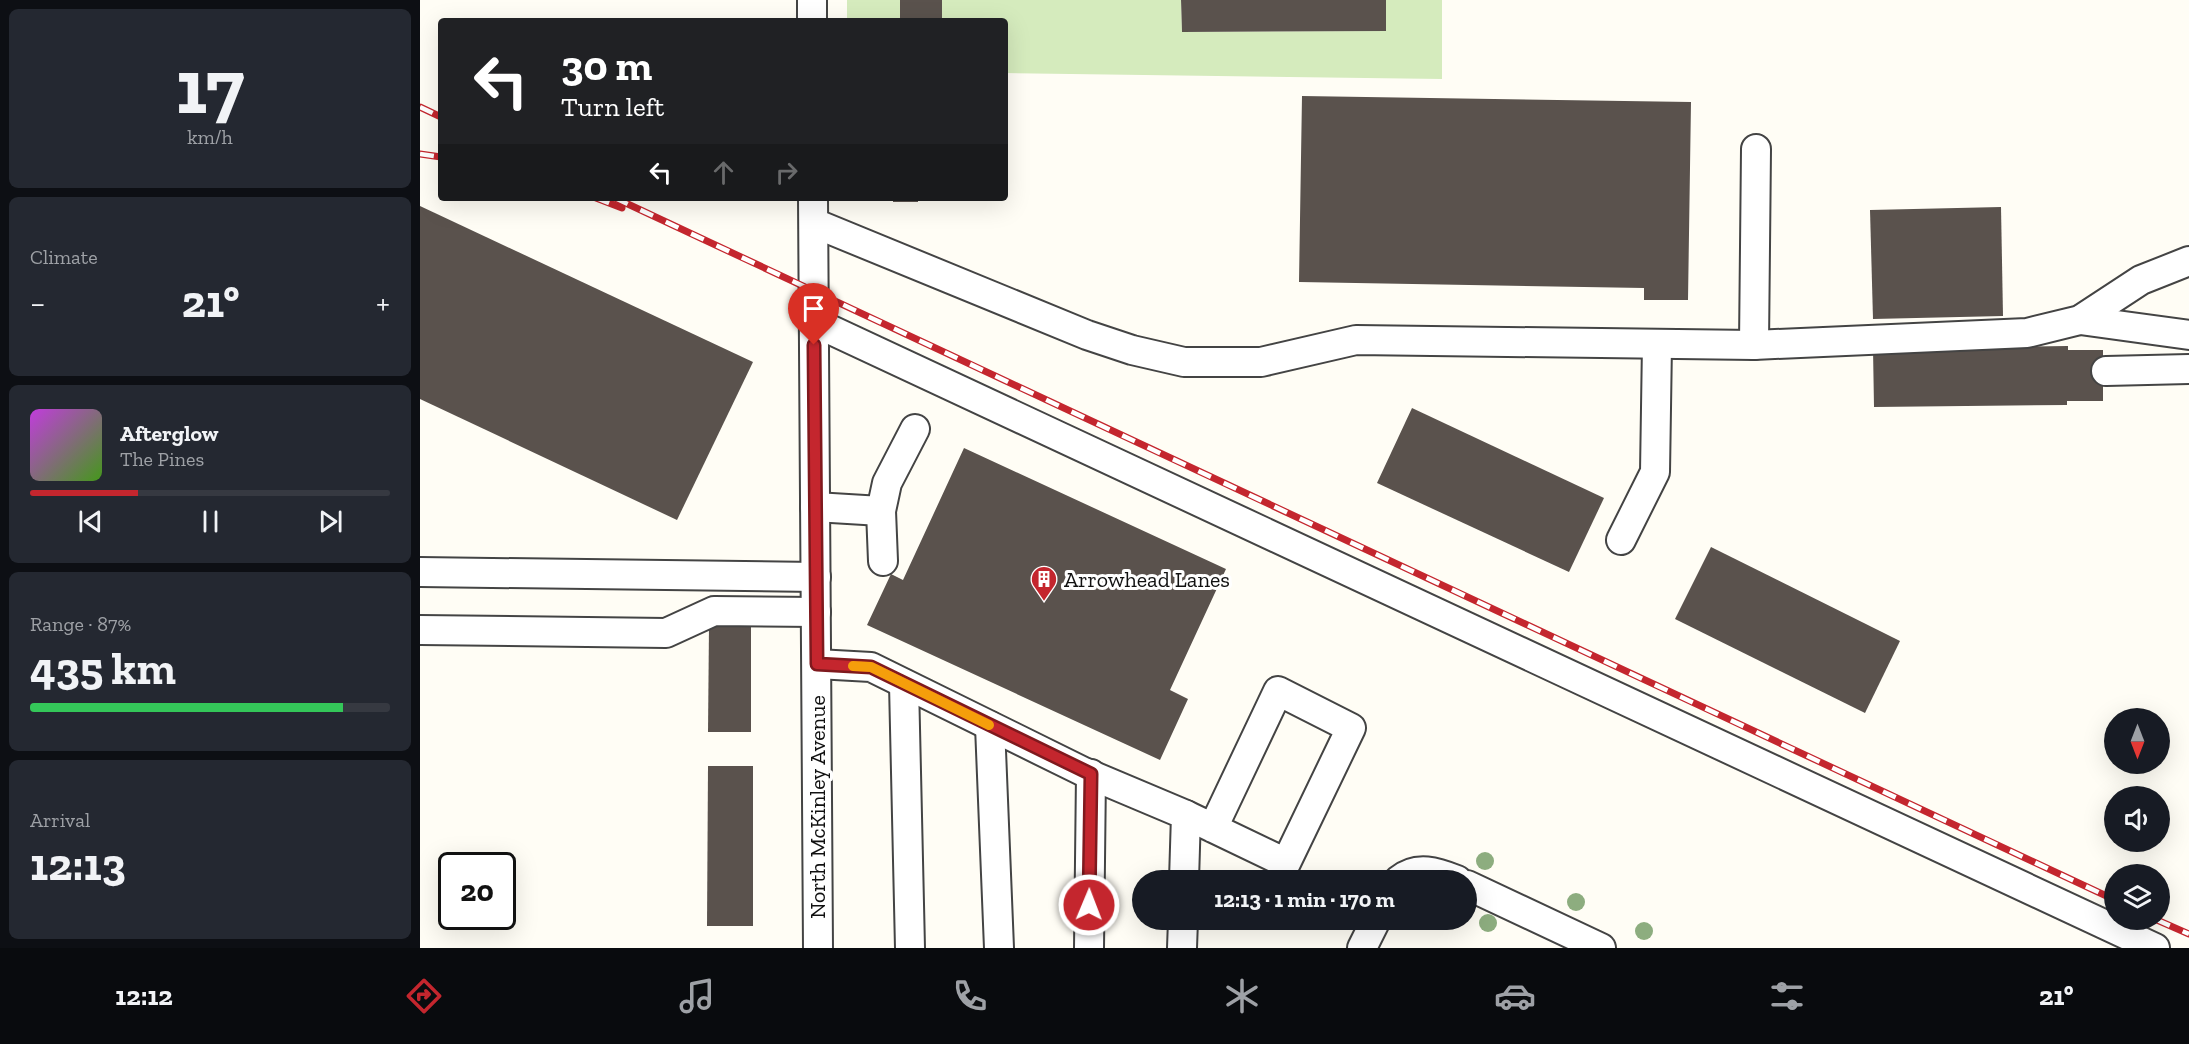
<!DOCTYPE html>
<meta charset="utf-8">
<style>
:root{--surface:#171b24;--page:#242831;--text:#f1f3f6;--muted:#9ea1a6;--line:#363941;--accent:#c4262e}
body{margin:0;font-family:"Zilla Slab",serif;background:var(--page);color:var(--text);height:100vh;display:flex;flex-direction:column;font-size:22px;white-space:nowrap}
*{box-sizing:border-box;margin:0}
p{font-size:20px;color:var(--muted)}
.icon{flex:none;width:33px;height:33px;fill:none;stroke:currentColor;stroke-width:2;stroke-linecap:round;stroke-linejoin:round}
.map{position:relative;flex:1;overflow:hidden}
.details{display:flex;flex-direction:column;gap:9px;padding:9px;background:#0d0f14;width:420px}
.details>*{flex:none}
.guide{position:absolute;left:18px;top:18px;width:570px;height:183px;border-radius:6px;box-shadow:0 6px 24px #0002;background:#202124;color:#fff;overflow:hidden}
.needle{width:39px;rotate:180deg}
.tools{position:absolute;left:1684px;top:708px;display:grid;gap:12px}
.tools a{display:grid;place-items:center;width:66px;height:66px;border-radius:50%;background:var(--surface);box-shadow:0 6px 24px #0002;font-size:30px}
.speed{position:absolute;left:18px;top:852px;display:flex;gap:12px;font-size:30px;font-weight:700;text-align:center}
.speed>*{display:grid;place-content:center;width:78px;height:78px;border-radius:50%;background:var(--surface);box-shadow:0 6px 24px #0002;line-height:1}
.speed .limit{border:3px solid #111;border-radius:9px;background:#fff;color:#111}
.pin{position:absolute;display:grid;place-items:center;width:51px;height:51px;color:#fff;margin:-62px -26px;border-radius:50% 50% 50% 0;rotate:-45deg;box-shadow:0 0 6px #0007}
.pin .icon{rotate:45deg}
.me{position:absolute;width:66px;margin:-33px;rotate:1deg;stroke-linejoin:round;filter:drop-shadow(0 0 4px #0008)}
.turn{display:flex;align-items:center;gap:21px;height:126px;padding:0 24px;font-size:27px}
.turn .icon{width:78px;height:78px;stroke-width:2.5}
.turn b{display:block;font-size:42px;line-height:51px}
.lanes{display:flex;align-items:center;height:57px;padding:0 24px;background:#0003;justify-content:center;gap:30px;direction:ltr}
.lanes .off{opacity:.35}
.big{font-size:45px;font-weight:800;line-height:1.1}
.details .tile{flex:1;display:flex;flex-direction:column;justify-content:center;gap:9px;min-width:0;padding:0 21px;border-radius:9px;background:var(--page)}
.details .dial{align-items:center;gap:0}
.dial b{font-size:78px;line-height:1}
.song{display:flex;align-items:center;gap:18px}
.cover{width:72px;height:72px;border-radius:9px;background:linear-gradient(135deg,hsl(290 70% 55%),hsl(100 70% 35%))}
.played{height:6px;border-radius:3px;background:linear-gradient(90deg,var(--accent) 30%,var(--line) 30%)}
.keys{display:flex;justify-content:space-around;direction:ltr}
.heat{display:flex;justify-content:space-between;align-items:center;font-size:33px;direction:ltr}
.charge{height:9px;border-radius:4px;background:linear-gradient(90deg,#34c759 87%,var(--line) 0)}
.trip{position:absolute;left:712px;top:870px;width:345px;height:60px;border-radius:30px;background:var(--surface);box-shadow:0 6px 24px #0002;font-weight:800;line-height:60px;text-align:center}
.tab-bar{display:flex;height:96px;justify-content:space-around;align-items:center;background:#090b0e;color:var(--muted)}
.tab-bar .icon{width:42px;height:42px}
.tab-bar .current{color:var(--accent)}
.tab-bar b{font-size:27px;color:var(--text)}
main{display:flex;flex:1;min-height:0}
.map>svg:first-child{display:block}
</style>
<main>
<section class="details">
<div class="tile dial"><b>17</b><p>km/h</p></div>
<div class="tile"><p>Climate</p>
<div class="heat"><a>−</a><b class="big">21°</b><a>+</a></div>
</div>
<div class="tile">
<div class="song"><i class="cover"></i><div><b>Afterglow</b><p>The Pines</p></div></div>
<div class="played"></div>
<div class="keys"><svg class="icon" aria-label="previous" viewBox="0 0 24 24"><path d="M18 5L8 12l10 7zM5 5v14"/></svg><svg class="icon" aria-label="pause" viewBox="0 0 24 24"><path d="M8 5v14M16 5v14"/></svg><svg class="icon" aria-label="next" viewBox="0 0 24 24"><path d="M6 5l10 7-10 7zM19 5v14"/></svg></div>
</div>
<div class="tile"><p>Range · 87%</p><b class="big">435 km</b><div class="charge"></div></div>
<div class="tile"><p>Arrival</p><b class="big">12:13</b></div>
</section>
<div class="map">
<svg width="1769" height="948" viewBox="0 0 1769 948">
<rect width="100%" height="100%" fill="#fffdf5"/>
<g fill="#d5ebbd">
<rect x="427" y="0" width="53" height="21"/>
<path d="M522 0H761L762 32 966 31V0H1022V79L585 73V21H522Z"/>
</g>
<g fill="#5a524d">
<rect x="480" y="0" width="42" height="21"/>
<path d="M761 0H966V31L762 32Z"/>
<path d="M882 96 1271 102 1268 300H1224V288L879 282Z"/>
<rect x="473" y="198" width="25" height="4"/>
<path d="M0 206 333 362 257 520 0 399Z"/>
<path d="M1581 207 1583 316 1453 319 1450 210Z"/>
<path d="M1648 346V350H1683V401H1647V405L1454 407 1453 349Z"/>
<path d="M992 408 1184 498 1149 572 957 483Z"/>
<path d="M544 448 806 569 750 690 768 699 740 760 447 625 471 574 483 580Z"/>
<path d="M1291 547 1480 641 1445 713 1255 619Z"/>
<path d="M289 626 331 627V732H288Z"/>
<path d="M288 766H333V926H287Z"/>
</g>
<g fill="none" stroke-linecap="round" stroke-linejoin="round">
<g stroke="#444" stroke-width="32">
<g id="minor">
<path d="M392 0V21"/>
<path d="M393 198 398 948"/>
<path d="M394 223 667 335 712 350 764 362H841L936 340 1334 345 1607 333 1660 320 1721 280 1769 261"/>
<path d="M1660 320 1769 335"/>
<path d="M394 322 1735 948"/>
<path d="M1334 345 1336 149"/>
<path d="M1686 371 1769 369"/>
<path d="M395 507 461 511"/>
<path d="M1201 540 1235 472 1237 344"/>
<path d="M463 561 461 511 467 483 495 429"/>
<path d="M0 572 396 577"/>
<path d="M0 630 246 633 294 611 396 612"/>
<path d="M397 664 451 667 664 772 766 815 764 880"/>
<path d="M484 684 490 948"/>
<path d="M570 726 579 948"/>
<path d="M766 815 866 863 931 728 858 691 793 828"/>
<path d="M979 880C997 865 1017 872 1037 880"/>
<path d="M1047 885 1181 948"/>
<path d="M669 948 671 774"/>
<path d="M762 948 763 920"/>
<path d="M942 948 956 920"/>
</g>
</g>
<use href="#minor" stroke="#fff" stroke-width="28"/>
<g stroke="#c4262e" stroke-width="7">
<g id="rail">
<path d="M0 107 21 117"/>
<path d="M0 154 21 157"/>
<path d="M176 198 202 208"/>
<path d="M195 198 1695 900"/>
<path d="M1737 920 1769 934"/>
</g>
</g>
<use href="#rail" stroke="#fff" stroke-width="4.5" stroke-dasharray="14" stroke-linecap="butt"/>
</g>
<g fill="#8dad7f">
<circle cx="1065" cy="861" r="9"/>
<circle cx="1156" cy="902" r="9"/>
<circle cx="1068" cy="923" r="9"/>
<circle cx="1224" cy="931" r="9"/>
</g>
<g fill="none" stroke-linecap="round" stroke-linejoin="round">
<g stroke="#7f191e" stroke-width="15">
<path id="route" d="M394 345 397 664 451 667 671 774 669 905"/>
</g>
<use href="#route" stroke="#c4262e" stroke-width="10"/>
<path stroke="#f59e0b" stroke-width="10" d="M433 666 451 667 569 725"/>
</g>
<defs>
<g id="building-pin" transform="scale(1.35)"><path d="M0 17L-7.5 6A9.5 9.5 0 1 1 7.5 6Z" fill="#c4262e" stroke="#fff"/><path d="M-4-6H4V6H1V3H-1V6H-4ZM-2.5-4.3h1.7v1.8h-1.7ZM.8-4.3h1.7v1.8H.8ZM-2.5-1h1.7V.8h-1.7ZM.8-1h1.7V.8H.8Z" fill="#fff"/></g>
</defs>
<g fill-rule="evenodd">
<use href="#building-pin" x="624" y="579"/>
</g>
<g text-anchor="middle" stroke-width="6" stroke-linejoin="round" paint-order="stroke">
<g font-size="22" fill="#111" stroke="#fff" text-anchor="start">
<text x="644" y="587">Arrowhead Lanes</text>
</g>
<g font-size="22" fill="#111" stroke="#fff">
<text transform="translate(397 807) rotate(-90)" y="8">North McKinley Avenue</text>
</g>
</g>
</svg>
<div class="tools">
<a><svg class="needle" viewBox="-14 -14 28 28"><path d="M0-13l5 13h-10z" fill="#e53935"/><path d="M0 13l5-13h-10z" fill="#9ea1a6"/></svg></a>
<a><svg class="icon" aria-label="sound" viewBox="0 0 24 24"><path d="M4 9h4l5-4v14l-5-4H4zM17 9q2 3 0 6"/></svg></a>
<a><svg class="icon" aria-label="layers" viewBox="0 0 24 24"><path d="M12 4l9 5-9 5-9-5zM3 14l9 5 9-5"/></svg></a>
</div>
<div class="speed"><div class="limit">20</div></div>
<div class="pin" style="left:394px;top:345px;background:#d93025"><svg class="icon" aria-label="arrive" viewBox="0 0 24 24"><path d="M6 21V4h12l-3 4 3 4H6"/></svg></div>
<svg class="me" style="left:669px;top:905px" viewBox="-20 -20 40 40"><circle r="17" fill="#c4262e" stroke="#fff" stroke-width="3"/><path d="M0-11L8 9 0 5-8 9z" fill="#fff"/></svg>
<div class="trip">12:13 · 1 min · 170 m</div>
<div class="guide">
<div class="turn"><svg class="icon" aria-label="left" viewBox="0 0 24 24"><path d="M17 20v-9H6M10 6l-5 5 5 5"/></svg><div><b>30 m</b>Turn left</div></div>
<div class="lanes"><svg class="icon" aria-label="left" viewBox="0 0 24 24"><path d="M17 20v-9H6M10 6l-5 5 5 5"/></svg><svg class="icon off" aria-label="ahead" viewBox="0 0 24 24"><path d="M12 20V5M6 11l6-6 6 6"/></svg><svg class="icon off" aria-label="right" viewBox="0 0 24 24"><path d="M7 20v-9h11M14 6l5 5-5 5"/></svg></div>
</div>
</div>
</main>
<nav class="tab-bar">
<b>12:12</b>
<svg class="icon current" aria-label="directions" viewBox="0 0 24 24"><path d="M12 3l9 9-9 9-9-9zM9 14v-3h6M13 9l2 2-2 2"/></svg>
<svg class="icon" aria-label="music" viewBox="0 0 24 24"><path d="M9 18V5l10-2v13"/><circle cx="6" cy="18" r="3"/><circle cx="16" cy="16" r="3"/></svg>
<svg class="icon" aria-label="phone" viewBox="0 0 24 24"><path d="M5 4h4l2 5-3 2q2 4 5 5l2-3 5 2v4C11 20 4 13 5 4z"/></svg>
<svg class="icon" aria-label="climate" viewBox="0 0 24 24"><path d="M12 3v18M4 7l16 10M4 17L20 7"/></svg>
<svg class="icon" aria-label="car" viewBox="0 0 24 24"><path d="M5 17H2v-5l4-1 3-4h7l3 4 3 1v5h-3M9 17h6M6 11h13"/><circle cx="7" cy="17" r="2"/><circle cx="17" cy="17" r="2"/></svg>
<svg class="icon" aria-label="filters" viewBox="0 0 24 24"><path d="M4 7h16M4 17h16"/><circle cx="9" cy="7" r="2"/><circle cx="15" cy="17" r="2"/></svg>
<b>21°</b>
</nav>
